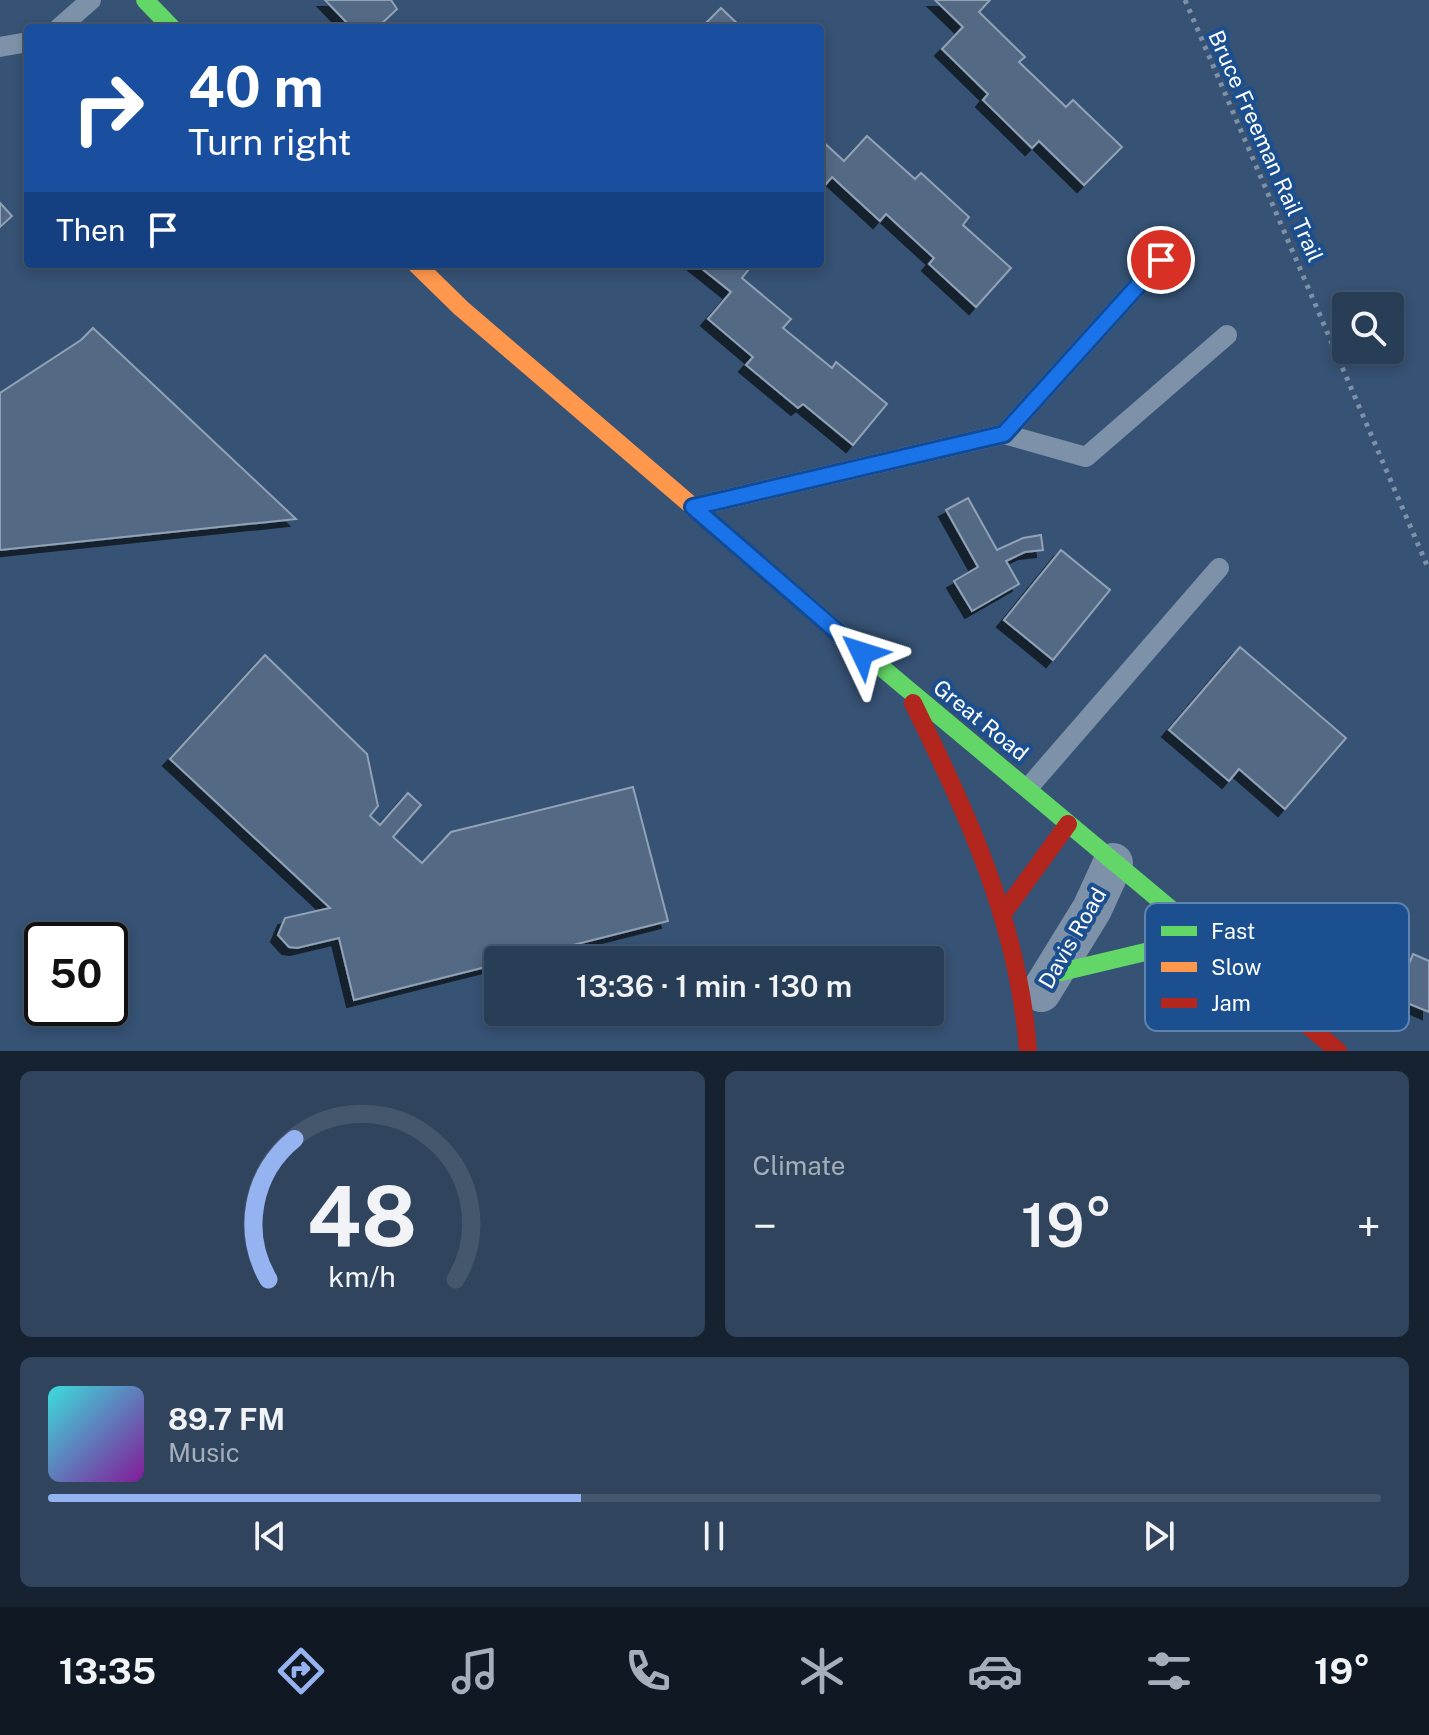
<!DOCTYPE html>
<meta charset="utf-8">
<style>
:root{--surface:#283e57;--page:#30455d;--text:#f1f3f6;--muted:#a5aeba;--line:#44576d;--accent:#95b2f1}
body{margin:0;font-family:"Public Sans",sans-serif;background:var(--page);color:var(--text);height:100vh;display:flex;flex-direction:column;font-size:30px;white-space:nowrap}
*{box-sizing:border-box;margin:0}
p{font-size:26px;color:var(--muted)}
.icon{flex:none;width:44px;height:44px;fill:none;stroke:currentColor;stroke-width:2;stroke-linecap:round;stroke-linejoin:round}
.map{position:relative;height:1051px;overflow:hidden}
.details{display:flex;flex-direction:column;gap:20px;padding:20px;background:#162230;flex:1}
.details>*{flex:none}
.banner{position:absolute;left:24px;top:24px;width:800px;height:244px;border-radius:8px;box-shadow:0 4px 12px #0003,0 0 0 2px var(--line);background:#1a4fa0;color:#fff;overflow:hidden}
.controls{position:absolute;left:1332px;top:292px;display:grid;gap:16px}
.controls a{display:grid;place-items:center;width:72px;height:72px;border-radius:8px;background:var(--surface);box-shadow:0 4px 12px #0003,0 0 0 2px var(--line);font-size:40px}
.speed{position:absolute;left:24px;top:922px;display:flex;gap:16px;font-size:40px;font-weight:700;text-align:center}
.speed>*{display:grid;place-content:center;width:104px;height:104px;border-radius:50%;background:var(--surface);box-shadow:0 4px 12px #0003,0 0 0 2px var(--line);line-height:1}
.speed .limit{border:4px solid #111;border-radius:12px;background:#fff;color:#111}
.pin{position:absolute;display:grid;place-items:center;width:68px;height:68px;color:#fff;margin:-34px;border:4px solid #fff;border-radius:50%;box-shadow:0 2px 8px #0007}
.me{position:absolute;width:88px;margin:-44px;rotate:311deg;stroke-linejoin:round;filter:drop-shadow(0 0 6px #0008)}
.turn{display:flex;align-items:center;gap:28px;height:168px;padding:0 32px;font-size:36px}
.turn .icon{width:104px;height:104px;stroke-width:2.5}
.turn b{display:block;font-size:56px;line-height:68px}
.then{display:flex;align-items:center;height:76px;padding:0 32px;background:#0003;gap:16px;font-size:30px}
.big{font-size:60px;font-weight:600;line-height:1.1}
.details .widget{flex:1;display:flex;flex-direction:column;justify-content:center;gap:12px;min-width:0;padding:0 28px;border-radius:12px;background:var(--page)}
.details .dial{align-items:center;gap:0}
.dial svg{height:208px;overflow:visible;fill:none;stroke:var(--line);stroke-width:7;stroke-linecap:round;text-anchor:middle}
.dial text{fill:var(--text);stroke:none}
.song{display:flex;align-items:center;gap:24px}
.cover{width:96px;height:96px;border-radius:12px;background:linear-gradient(135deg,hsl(180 70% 55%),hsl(290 70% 35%))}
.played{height:8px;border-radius:4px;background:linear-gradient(90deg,var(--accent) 40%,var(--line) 40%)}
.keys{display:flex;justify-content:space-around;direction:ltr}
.heat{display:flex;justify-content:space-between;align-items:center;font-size:44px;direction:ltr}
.details .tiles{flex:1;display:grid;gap:20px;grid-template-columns:1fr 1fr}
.widget:last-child{grid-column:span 2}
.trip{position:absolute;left:484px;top:946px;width:460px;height:80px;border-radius:8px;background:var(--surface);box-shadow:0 4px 12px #0003,0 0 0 2px var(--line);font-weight:600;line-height:80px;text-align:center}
.dock{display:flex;height:128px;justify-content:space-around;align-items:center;background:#101923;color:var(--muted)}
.dock .icon{width:56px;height:56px}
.dock .current{color:var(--accent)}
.dock b{font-size:36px;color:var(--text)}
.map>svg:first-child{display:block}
</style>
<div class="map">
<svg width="1429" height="1051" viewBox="0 0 1429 1051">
<defs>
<filter id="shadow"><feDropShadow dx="-7" dy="7" stdDeviation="0" flood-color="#0009"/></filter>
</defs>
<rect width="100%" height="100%" fill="#365274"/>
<g fill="#526984" stroke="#92a2b6" stroke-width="2" filter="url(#shadow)">
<path d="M325 0H391L397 9 377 28H352Z"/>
<path d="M935 0H990L979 12 1025 57 1019 62 1066 107 1073 100 1122 147 1084 185 1039 141 1032 148 983 100 988 94 942 49 963 27Z"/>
<path d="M721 8 742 28H701Z"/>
<path d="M867 136 915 179 921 173 969 217 963 225 1011 268 976 307 929 264 934 258 886 214 880 221 832 177 820 191V139L844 161Z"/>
<path d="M0 203 12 216 0 227Z"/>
<path d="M696 264H753L742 278 791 319 783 328 832 368 836 362 887 404 853 445 803 404 798 408 746 365 753 357 708 319 731 292Z"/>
<path d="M93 328 296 519 0 550V393L81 340Z"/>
<path d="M968 498 997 550 1023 538 1041 535 1043 550 1025 552 1006 561 1019 584 972 611 954 581 978 567 946 510Z"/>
<path d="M1061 550 1110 590 1053 660 1004 620Z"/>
<path d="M1240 647 1346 738 1285 809 1239 769 1229 781 1169 730Z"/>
<path d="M265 655 367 754 378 806 370 816 380 825 408 793 421 805 393 837 422 863 451 832 633 787 668 921 514 960H498V964L354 1000 339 938 297 948 289 947 278 935 285 918 330 908 170 759Z"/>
<path d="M1413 954 1429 961V1012L1395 998Z"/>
</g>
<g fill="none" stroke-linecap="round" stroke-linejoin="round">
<path stroke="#7d92a8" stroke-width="5" stroke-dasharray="4 6" stroke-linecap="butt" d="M1185 0 1429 570"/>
<g stroke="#7d92a8" stroke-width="20">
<path d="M59 28 91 0"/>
<path d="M0 47 28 42"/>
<path d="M1004 434 1161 260"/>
<path d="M693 507 1004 434 1086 457 1227 335"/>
<path d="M1028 788 1219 568"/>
</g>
<path stroke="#7d92a8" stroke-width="40" d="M1041 992 1092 909 1113 863"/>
<g stroke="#63d668" stroke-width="18">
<path d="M145 0 172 28"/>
<path d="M838 631 1235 963"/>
<path d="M1053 974 1204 938"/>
</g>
<path stroke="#ff974d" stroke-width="18" d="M416 264 461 308 838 631"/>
<g stroke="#b3261e" stroke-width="18">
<path d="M913 703C968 815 1019 925 1028 1051"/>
<path d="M1004 912 1068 824"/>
<path d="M1235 963 1338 1051"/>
</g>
</g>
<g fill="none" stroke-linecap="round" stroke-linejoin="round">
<g stroke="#114b97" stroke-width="20">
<path id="route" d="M862 653 693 507 1004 434 1161 260"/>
</g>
<use href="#route" stroke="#1a73e8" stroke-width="14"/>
</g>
<g text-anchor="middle" stroke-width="8" stroke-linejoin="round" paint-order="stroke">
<g font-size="22" fill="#fff" stroke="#1b4f8f">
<text transform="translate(1266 146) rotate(66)" y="8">Bruce Freeman Rail Trail</text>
<text transform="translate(981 720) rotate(39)" y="8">Great Road</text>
<text transform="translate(1072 938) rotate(-60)" y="8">Davis Road</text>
</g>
</g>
<rect x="1145" y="903" width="264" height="128" rx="12" fill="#1b4f8f" stroke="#5f84b1" stroke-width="2"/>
<rect x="1161" y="926" width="36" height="10" fill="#63d668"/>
<rect x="1161" y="962" width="36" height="10" fill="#ff974d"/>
<rect x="1161" y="998" width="36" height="10" fill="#b3261e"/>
<g font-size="22" fill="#fff">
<text x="1211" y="939">Fast</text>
<text x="1211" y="975">Slow</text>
<text x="1211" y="1011">Jam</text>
</g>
</svg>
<div class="controls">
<a><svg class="icon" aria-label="search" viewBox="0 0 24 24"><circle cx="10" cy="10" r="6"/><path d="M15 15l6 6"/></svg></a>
</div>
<div class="speed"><div class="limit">50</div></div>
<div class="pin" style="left:1161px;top:260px;background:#d93025"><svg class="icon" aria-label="arrive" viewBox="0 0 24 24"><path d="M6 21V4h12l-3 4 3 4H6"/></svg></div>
<svg class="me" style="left:862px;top:653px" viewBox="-20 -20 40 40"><path d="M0-17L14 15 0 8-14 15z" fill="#1a73e8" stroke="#fff" stroke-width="4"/></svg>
<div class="trip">13:36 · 1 min · 130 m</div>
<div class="banner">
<div class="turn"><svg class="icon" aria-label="right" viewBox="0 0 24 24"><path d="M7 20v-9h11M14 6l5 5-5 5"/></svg><div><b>40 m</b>Turn right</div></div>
<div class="then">Then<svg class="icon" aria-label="arrive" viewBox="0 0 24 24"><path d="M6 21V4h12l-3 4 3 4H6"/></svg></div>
</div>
</div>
<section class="details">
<div class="tiles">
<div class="widget dial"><svg viewBox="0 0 100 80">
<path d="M14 69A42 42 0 1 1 86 69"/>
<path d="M14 69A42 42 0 0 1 24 15" stroke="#95b2f1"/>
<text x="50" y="56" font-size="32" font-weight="700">48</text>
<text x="50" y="72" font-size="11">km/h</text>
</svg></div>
<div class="widget"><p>Climate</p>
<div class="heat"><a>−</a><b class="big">19°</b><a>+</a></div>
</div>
<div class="widget">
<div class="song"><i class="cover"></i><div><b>89.7 FM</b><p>Music</p></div></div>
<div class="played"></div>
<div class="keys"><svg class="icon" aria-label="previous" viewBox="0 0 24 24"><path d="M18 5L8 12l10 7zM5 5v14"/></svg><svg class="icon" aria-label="pause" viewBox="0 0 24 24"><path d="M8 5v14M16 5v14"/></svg><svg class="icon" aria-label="next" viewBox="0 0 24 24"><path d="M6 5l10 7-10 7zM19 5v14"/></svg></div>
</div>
</div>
</section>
<nav class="dock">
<b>13:35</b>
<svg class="icon current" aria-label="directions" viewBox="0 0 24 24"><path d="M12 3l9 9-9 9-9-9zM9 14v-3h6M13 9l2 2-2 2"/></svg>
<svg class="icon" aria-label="music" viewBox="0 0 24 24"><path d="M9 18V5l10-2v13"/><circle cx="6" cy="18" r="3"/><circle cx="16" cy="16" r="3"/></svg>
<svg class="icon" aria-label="phone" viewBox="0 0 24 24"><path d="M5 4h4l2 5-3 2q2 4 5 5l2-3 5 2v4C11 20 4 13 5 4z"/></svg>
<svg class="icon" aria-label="climate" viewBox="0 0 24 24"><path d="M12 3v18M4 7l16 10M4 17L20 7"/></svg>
<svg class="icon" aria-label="car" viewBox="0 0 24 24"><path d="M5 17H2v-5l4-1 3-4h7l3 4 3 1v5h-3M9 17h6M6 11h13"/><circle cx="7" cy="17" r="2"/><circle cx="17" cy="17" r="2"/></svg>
<svg class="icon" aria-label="filters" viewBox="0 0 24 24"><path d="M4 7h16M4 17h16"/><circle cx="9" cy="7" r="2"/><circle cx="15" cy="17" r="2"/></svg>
<b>19°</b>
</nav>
